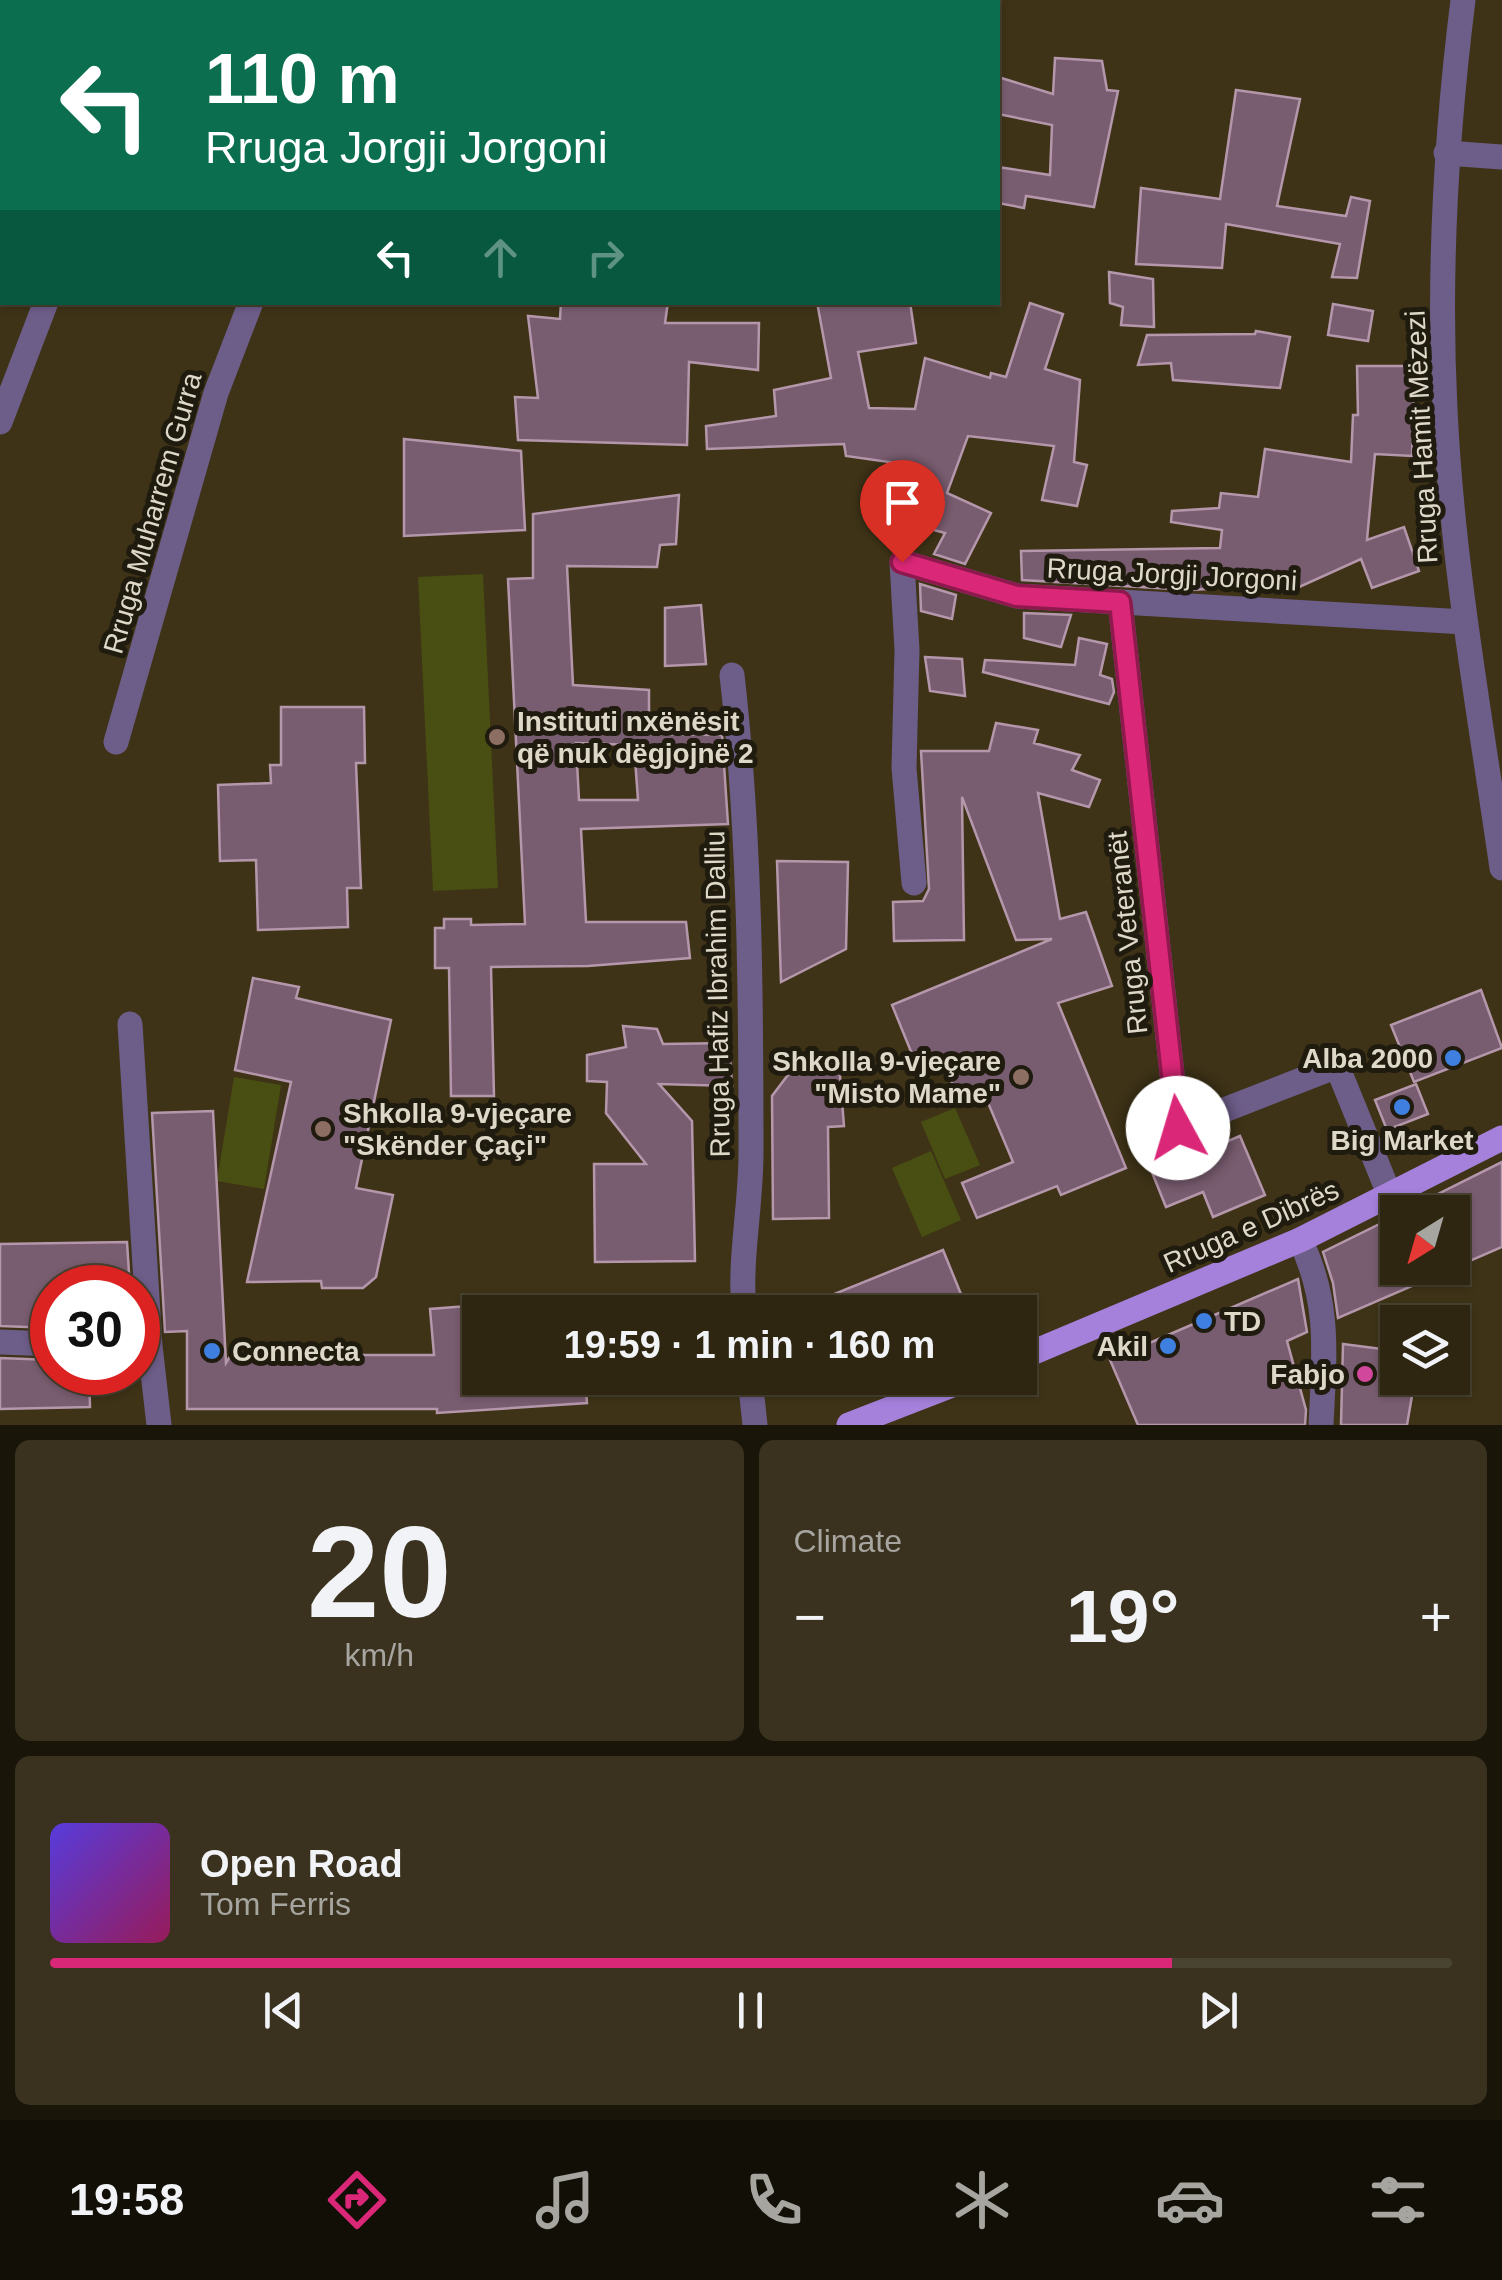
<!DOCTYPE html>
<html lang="en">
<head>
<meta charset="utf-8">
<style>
	body { margin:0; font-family:Helvetica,sans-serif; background:#3a321f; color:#f1f3f6; height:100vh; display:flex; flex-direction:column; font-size:38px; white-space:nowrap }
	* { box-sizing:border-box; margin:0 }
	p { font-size:32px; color:#a7a59f }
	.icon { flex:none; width:55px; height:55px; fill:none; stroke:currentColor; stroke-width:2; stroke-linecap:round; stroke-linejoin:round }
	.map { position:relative; height:1425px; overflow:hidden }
	.drawer { display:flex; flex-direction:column; gap:15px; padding:15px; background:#191509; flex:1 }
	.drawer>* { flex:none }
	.top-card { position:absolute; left:0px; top:0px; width:1000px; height:305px; box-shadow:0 2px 8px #0004,0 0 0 2px #494331; background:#0b6e4f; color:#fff; overflow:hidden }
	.needle { width:65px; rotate:217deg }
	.tools { position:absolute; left:1380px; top:1195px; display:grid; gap:20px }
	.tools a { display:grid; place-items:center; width:90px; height:90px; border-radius:0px; background:#2e2611; box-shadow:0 2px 8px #0004,0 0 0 2px #494331; font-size:50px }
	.speed { position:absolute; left:30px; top:1265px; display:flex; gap:20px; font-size:50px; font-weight:700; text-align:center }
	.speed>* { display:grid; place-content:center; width:130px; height:130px; border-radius:50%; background:#2e2611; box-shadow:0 2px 8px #0004,0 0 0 2px #494331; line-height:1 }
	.speed .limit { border:15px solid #d22; background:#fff; color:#111 }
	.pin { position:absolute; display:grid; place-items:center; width:85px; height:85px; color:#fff; margin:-102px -42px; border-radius:50% 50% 50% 0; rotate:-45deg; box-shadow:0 0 10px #0007 }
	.pin .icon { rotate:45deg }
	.me { position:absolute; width:110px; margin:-55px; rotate:354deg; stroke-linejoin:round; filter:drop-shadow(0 0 8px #0008) }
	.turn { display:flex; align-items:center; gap:35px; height:210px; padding:0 40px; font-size:45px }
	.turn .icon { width:130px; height:130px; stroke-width:2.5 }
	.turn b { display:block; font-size:70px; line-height:85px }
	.lanes { display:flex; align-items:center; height:95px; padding:0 40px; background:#0003; justify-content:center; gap:50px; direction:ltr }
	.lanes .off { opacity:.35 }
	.big { font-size:75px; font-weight:700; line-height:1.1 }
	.drawer .card { flex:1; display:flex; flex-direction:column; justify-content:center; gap:15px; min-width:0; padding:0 35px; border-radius:15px; background:#3a321f }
	.drawer .dial { align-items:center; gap:0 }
	.dial b { font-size:130px; line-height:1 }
	.song { display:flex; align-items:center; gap:30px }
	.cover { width:120px; height:120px; border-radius:15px; background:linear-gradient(135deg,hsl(250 70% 55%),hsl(330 70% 35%)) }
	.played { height:10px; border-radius:5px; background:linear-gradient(90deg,#db2777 80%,#494331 80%) }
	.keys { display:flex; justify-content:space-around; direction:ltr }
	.heat { display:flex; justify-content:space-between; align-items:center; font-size:55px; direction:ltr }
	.drawer .tiles { flex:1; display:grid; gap:15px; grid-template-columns:1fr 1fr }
	.card:last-child { grid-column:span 2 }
	.trip { position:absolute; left:462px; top:1295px; width:575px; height:100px; border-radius:0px; background:#2e2611; box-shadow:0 2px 8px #0004,0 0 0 2px #494331; font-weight:700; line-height:100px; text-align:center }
	.tabs { display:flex; height:160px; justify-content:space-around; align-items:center; background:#120f07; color:#a7a59f }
	.tabs .icon { width:70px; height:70px }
	.tabs .current { color:#db2777 }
	.tabs b { font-size:45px; color:#f1f3f6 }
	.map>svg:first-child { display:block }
	.green { fill:#494f12 }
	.building { fill:#785c6f; stroke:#b597ac; stroke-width:2.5; fill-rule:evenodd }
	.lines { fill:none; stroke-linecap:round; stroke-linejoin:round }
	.minor { stroke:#6d5d89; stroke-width:25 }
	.major { stroke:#a581dc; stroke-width:25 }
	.route-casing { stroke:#8e194d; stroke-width:25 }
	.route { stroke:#db2777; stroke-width:18 }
	.education-dot { fill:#8d6e63; stroke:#201b0f; stroke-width:4 }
	.shop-dot { fill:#3f7fe0; stroke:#201b0f; stroke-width:4 }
	.hotel-dot { fill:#d1479c; stroke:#201b0f; stroke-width:4 }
	.labels { text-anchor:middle; stroke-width:10; stroke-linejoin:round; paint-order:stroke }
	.street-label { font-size:28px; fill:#ded8c8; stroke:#201b0f }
	.poi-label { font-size:28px; font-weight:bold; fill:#ded8c8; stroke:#201b0f; text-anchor:start }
</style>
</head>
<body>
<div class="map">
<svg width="1502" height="1425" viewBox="0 0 1502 1425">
	<rect width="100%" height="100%" fill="#3e3317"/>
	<g class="green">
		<path d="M 483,574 L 498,888 L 433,891 L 418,577 Z"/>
		<path d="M 234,1077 L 281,1085 L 264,1189 L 217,1181 Z"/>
		<path d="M 955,1108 L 980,1165 L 945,1179 L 921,1122 Z"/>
		<path d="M 931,1151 L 961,1220 L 922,1237 L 892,1168 Z"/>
	</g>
	<g class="building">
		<path d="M 1055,58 L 1102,61 L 1107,90 L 1118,91 L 1094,207 L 1026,196 L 1024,208 L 998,203 L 998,167 L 1050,175 L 1052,125 L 998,114 L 998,77 L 1053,94 Z"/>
		<path d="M 1236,90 L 1300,99 L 1277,206 L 1346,216 L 1351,197 L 1370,201 L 1357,278 L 1332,277 L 1340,244 L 1226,224 L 1222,268 L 1136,264 L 1141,188 L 1220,199 Z"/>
		<path d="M 1109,272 L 1153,279 L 1154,327 L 1121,325 L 1123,307 L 1110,303 Z"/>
		<path d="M 561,302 L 668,302 L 665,323 L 759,323 L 758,370 L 689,362 L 687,445 L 518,440 L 515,397 L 538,398 L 528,316 L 560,319 Z"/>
		<path d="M 817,302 L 910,302 L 916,343 L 858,352 L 869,408 L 915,409 L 925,358 L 990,378 L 991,373 L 1006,377 L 1030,303 L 1063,314 L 1045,369 L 1080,380 L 1074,462 L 1087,465 L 1077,506 L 1042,500 L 1054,446 L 968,436 L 947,493 L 991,513 L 965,564 L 934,554 L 945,533 L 919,526 L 937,495 L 899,479 L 903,464 L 846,456 L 844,444 L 707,449 L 706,426 L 776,416 L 774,390 L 831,378 Z"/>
		<path d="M 1333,304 L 1373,311 L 1368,341 L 1328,335 Z"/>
		<path d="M 1256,331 L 1290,337 L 1280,388 L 1173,380 L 1171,363 L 1138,365 L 1147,335 L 1255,334 Z"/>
		<path d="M 1357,366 L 1424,366 L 1424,395 L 1414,395 L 1412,456 L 1375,454 L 1367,540 L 1404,527 L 1419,571 L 1372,588 L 1361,559 L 1286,593 L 1206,585 L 1206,589 L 1191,590 L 1022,580 L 1021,551 L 1220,548 L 1222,530 L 1171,522 L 1172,511 L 1219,508 L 1221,493 L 1258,497 L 1265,449 L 1351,462 L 1353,415 L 1358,415 Z"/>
		<path d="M 404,439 L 521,451 L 525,530 L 404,536 Z"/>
		<path d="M 679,495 L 676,544 L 660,545 L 657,567 L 567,566 L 573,685 L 649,690 L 649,734 L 722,735 L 728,824 L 581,829 L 586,922 L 686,922 L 690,958 L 588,966 L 491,967 L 494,1096 L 451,1096 L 449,968 L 435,968 L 435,928 L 444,928 L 444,919 L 471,919 L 471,925 L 525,924 L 508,579 L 533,578 L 533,514 ZM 576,743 L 634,745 L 638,800 L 579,800 Z"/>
		<path d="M 920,584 L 956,595 L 952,619 L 921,611 Z"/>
		<path d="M 701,605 L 706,664 L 665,666 L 665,608 Z"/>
		<path d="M 1024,613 L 1071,615 L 1061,647 L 1024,638 Z"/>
		<path d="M 1079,638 L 1107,644 L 1100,675 L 1112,679 L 1114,692 L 1109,704 L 983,672 L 985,660 L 1075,665 Z"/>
		<path d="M 925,657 L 962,659 L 965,696 L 930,691 Z"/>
		<path d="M 281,707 L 364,707 L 365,763 L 356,763 L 361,888 L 347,888 L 348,927 L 258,930 L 256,860 L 220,861 L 218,785 L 271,783 L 270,765 L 281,765 Z"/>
		<path d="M 996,723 L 1038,730 L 1034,743 L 1080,755 L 1072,770 L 1100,780 L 1089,807 L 1038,793 L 1060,919 L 1086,912 L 1112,986 L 1058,1003 L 1126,1168 L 1061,1195 L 1057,1186 L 977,1218 L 962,1183 L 1013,1162 L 981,1086 L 957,1095 L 945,1066 L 921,1076 L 892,1005 L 1052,939 L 1016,940 L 962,797 L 964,940 L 894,941 L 893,902 L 923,901 L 929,889 L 921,751 L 989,751 Z"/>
		<path d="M 777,861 L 848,862 L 846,949 L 781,982 Z"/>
		<path d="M 253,978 L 299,987 L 296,998 L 391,1020 L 356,1188 L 393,1195 L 376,1277 L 363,1288 L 322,1288 L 321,1281 L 247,1282 L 291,1082 L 235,1070 Z"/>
		<path d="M 1481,990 L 1502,1048 L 1414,1082 L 1391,1025 Z"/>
		<path d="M 623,1026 L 657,1029 L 663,1044 L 729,1043 L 732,1086 L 659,1084 L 692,1121 L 695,1261 L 595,1262 L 594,1164 L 646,1164 L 606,1113 L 607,1082 L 587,1081 L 587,1055 L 626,1047 Z"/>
		<path d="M 839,1063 L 844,1126 L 828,1127 L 829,1218 L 773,1219 L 772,1096 L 791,1071 Z"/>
		<path d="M 1416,1084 L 1428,1114 L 1387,1130 L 1375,1100 Z"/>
		<path d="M 213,1111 L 226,1363 L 231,1355 L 434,1355 L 430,1309 L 480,1305 L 480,1378 L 585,1378 L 587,1403 L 437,1413 L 437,1409 L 187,1409 L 187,1331 L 165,1332 L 152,1113 Z"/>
		<path d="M 1240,1136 L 1265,1195 L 1213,1217 L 1203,1192 L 1166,1207 L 1149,1165 L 1180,1153 L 1183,1160 Z"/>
		<path d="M 1502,1162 L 1502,1247 L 1338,1318 L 1333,1283 L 1323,1252 L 1398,1215 L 1398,1268 L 1452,1268 L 1452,1212 L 1402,1212 Z"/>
		<path d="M 127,1242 L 130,1288 L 52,1288 L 52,1328 L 0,1326 L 0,1244 Z"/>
		<path d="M 943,1250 L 965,1304 L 942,1312 L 790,1312 Z"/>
		<path d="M 1298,1279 L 1307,1332 L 1287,1341 L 1306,1410 L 1305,1425 L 1138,1425 L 1110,1360 Z"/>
		<path d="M 1343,1344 L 1398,1351 L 1398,1378 L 1415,1378 L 1407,1425 L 1341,1425 Z"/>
		<path d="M 0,1358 L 52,1360 L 52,1372 L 89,1372 L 90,1407 L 0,1409 Z"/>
	</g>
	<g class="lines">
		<g class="minor">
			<path d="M 1463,0 C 1446,136 1438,272 1445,409 C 1452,563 1480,715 1502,868"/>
			<path d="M 410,2 L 410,0"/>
			<path d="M 1446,153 L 1502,157"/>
			<path d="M 0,422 L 46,302"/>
			<path d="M 1120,602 L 1178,1128 L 1337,1066 L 1390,1196"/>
			<path d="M 732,675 C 750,833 751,994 751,1153 C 751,1206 739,1260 744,1312"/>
			<path d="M 116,742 L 216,393 L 251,302"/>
			<path d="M 914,883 L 904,768 L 907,650 L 902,562 L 1017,596 L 1465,622"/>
			<path d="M 130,1024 L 150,1346 L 159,1425"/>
			<path d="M 1300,1240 C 1331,1303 1324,1358 1321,1425"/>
			<path d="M 0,1342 L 52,1344"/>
			<path d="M 750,1378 L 755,1425"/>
		</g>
		<g class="major">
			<path d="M 1020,1358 L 1300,1240 L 1502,1138"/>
			<path d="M 849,1425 L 970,1378"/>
		</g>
	</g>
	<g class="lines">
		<defs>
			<path id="route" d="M 902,562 L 1017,596 L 1120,602 L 1178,1128"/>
		</defs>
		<use href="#route" class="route-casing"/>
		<use href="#route" class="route"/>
	</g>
	<g class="education-dot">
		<circle cx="497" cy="737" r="10"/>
		<circle cx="1021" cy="1077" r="10"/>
		<circle cx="323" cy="1129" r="10"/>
	</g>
	<g class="shop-dot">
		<circle cx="1453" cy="1058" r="10"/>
		<circle cx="1402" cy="1107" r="10"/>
		<circle cx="1204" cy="1321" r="10"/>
		<circle cx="1168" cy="1346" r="10"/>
		<circle cx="212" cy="1351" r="10"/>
	</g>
	<circle class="hotel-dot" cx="1365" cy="1374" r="10"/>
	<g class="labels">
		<g class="street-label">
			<text transform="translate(1421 437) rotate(-93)" y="10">Rruga Hamit Mëzezi</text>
			<text transform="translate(152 513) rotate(-74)" y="10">Rruga Muharrem Gurra</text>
			<text transform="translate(1172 574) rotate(3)" y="10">Rruga Jorgji Jorgoni</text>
			<text transform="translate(1127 933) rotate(-96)" y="10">Rruga Veteranët</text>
			<text transform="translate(717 994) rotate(-91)" y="10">Rruga Hafiz Ibrahim Dalliu</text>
			<text transform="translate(1251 1226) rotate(-24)" y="10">Rruga e Dibrës</text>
		</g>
		<g class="poi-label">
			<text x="517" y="731">Instituti nxënësit<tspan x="517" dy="32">që nuk dëgjojnë 2</tspan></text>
			<text x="1433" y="1068" text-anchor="end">Alba 2000</text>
			<text x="1001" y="1071" text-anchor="end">Shkolla 9-vjeçare<tspan x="1001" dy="32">"Misto Mame"</tspan></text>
			<text x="343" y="1123">Shkolla 9-vjeçare<tspan x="343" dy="32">"Skënder Çaçi"</tspan></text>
			<text x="1402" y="1150" text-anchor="middle">Big Market</text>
			<text x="1224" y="1331">TD</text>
			<text x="1148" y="1356" text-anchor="end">Akil</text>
			<text x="232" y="1361">Connecta</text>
			<text x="1345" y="1384" text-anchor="end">Fabjo</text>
		</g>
	</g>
</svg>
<div class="tools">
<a><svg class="needle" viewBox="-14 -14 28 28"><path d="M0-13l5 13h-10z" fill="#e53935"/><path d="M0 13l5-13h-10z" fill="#a7a59f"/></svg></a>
<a><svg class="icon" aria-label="layers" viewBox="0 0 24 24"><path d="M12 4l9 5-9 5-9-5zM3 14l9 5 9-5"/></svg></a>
</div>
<div class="speed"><div class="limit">30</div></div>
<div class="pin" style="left:902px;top:562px;background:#d93025"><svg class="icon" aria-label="arrive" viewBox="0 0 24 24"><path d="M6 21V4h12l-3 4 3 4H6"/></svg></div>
<svg class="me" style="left:1178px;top:1128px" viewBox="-20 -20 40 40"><circle r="19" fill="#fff"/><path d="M0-13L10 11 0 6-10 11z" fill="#db2777"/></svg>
<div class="trip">19:59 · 1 min · 160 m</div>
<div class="top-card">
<div class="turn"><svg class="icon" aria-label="left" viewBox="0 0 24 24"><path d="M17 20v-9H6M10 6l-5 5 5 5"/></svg><div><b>110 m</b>Rruga Jorgji Jorgoni</div></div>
<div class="lanes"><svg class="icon" aria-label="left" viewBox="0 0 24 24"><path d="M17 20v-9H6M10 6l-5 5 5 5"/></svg><svg class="icon off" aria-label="ahead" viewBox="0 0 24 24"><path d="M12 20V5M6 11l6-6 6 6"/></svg><svg class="icon off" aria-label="right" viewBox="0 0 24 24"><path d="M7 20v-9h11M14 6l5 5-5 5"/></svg></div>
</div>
</div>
<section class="drawer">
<div class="tiles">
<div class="card dial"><b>20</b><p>km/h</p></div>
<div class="card"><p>Climate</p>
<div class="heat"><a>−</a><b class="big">19°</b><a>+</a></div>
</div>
<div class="card">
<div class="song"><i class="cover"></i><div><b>Open Road</b><p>Tom Ferris</p></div></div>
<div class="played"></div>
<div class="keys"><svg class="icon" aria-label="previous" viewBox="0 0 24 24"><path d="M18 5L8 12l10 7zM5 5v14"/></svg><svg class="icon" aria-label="pause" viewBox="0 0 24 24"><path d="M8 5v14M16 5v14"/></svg><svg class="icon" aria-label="next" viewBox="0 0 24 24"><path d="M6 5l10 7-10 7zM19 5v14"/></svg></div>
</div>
</div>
</section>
<nav class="tabs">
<b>19:58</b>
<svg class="icon current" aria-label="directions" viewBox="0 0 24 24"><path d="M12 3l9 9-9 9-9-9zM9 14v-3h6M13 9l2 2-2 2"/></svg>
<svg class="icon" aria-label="music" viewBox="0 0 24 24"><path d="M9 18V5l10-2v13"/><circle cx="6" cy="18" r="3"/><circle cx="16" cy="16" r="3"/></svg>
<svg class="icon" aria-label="phone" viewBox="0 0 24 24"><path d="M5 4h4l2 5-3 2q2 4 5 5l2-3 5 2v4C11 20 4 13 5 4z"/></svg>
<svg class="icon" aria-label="climate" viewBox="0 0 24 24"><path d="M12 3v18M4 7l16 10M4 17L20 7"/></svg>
<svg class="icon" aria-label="car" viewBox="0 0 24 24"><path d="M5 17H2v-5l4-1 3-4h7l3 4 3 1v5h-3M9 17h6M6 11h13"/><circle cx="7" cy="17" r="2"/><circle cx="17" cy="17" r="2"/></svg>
<svg class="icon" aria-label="filters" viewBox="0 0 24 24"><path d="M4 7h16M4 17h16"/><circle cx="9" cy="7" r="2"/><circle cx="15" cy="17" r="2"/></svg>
</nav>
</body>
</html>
